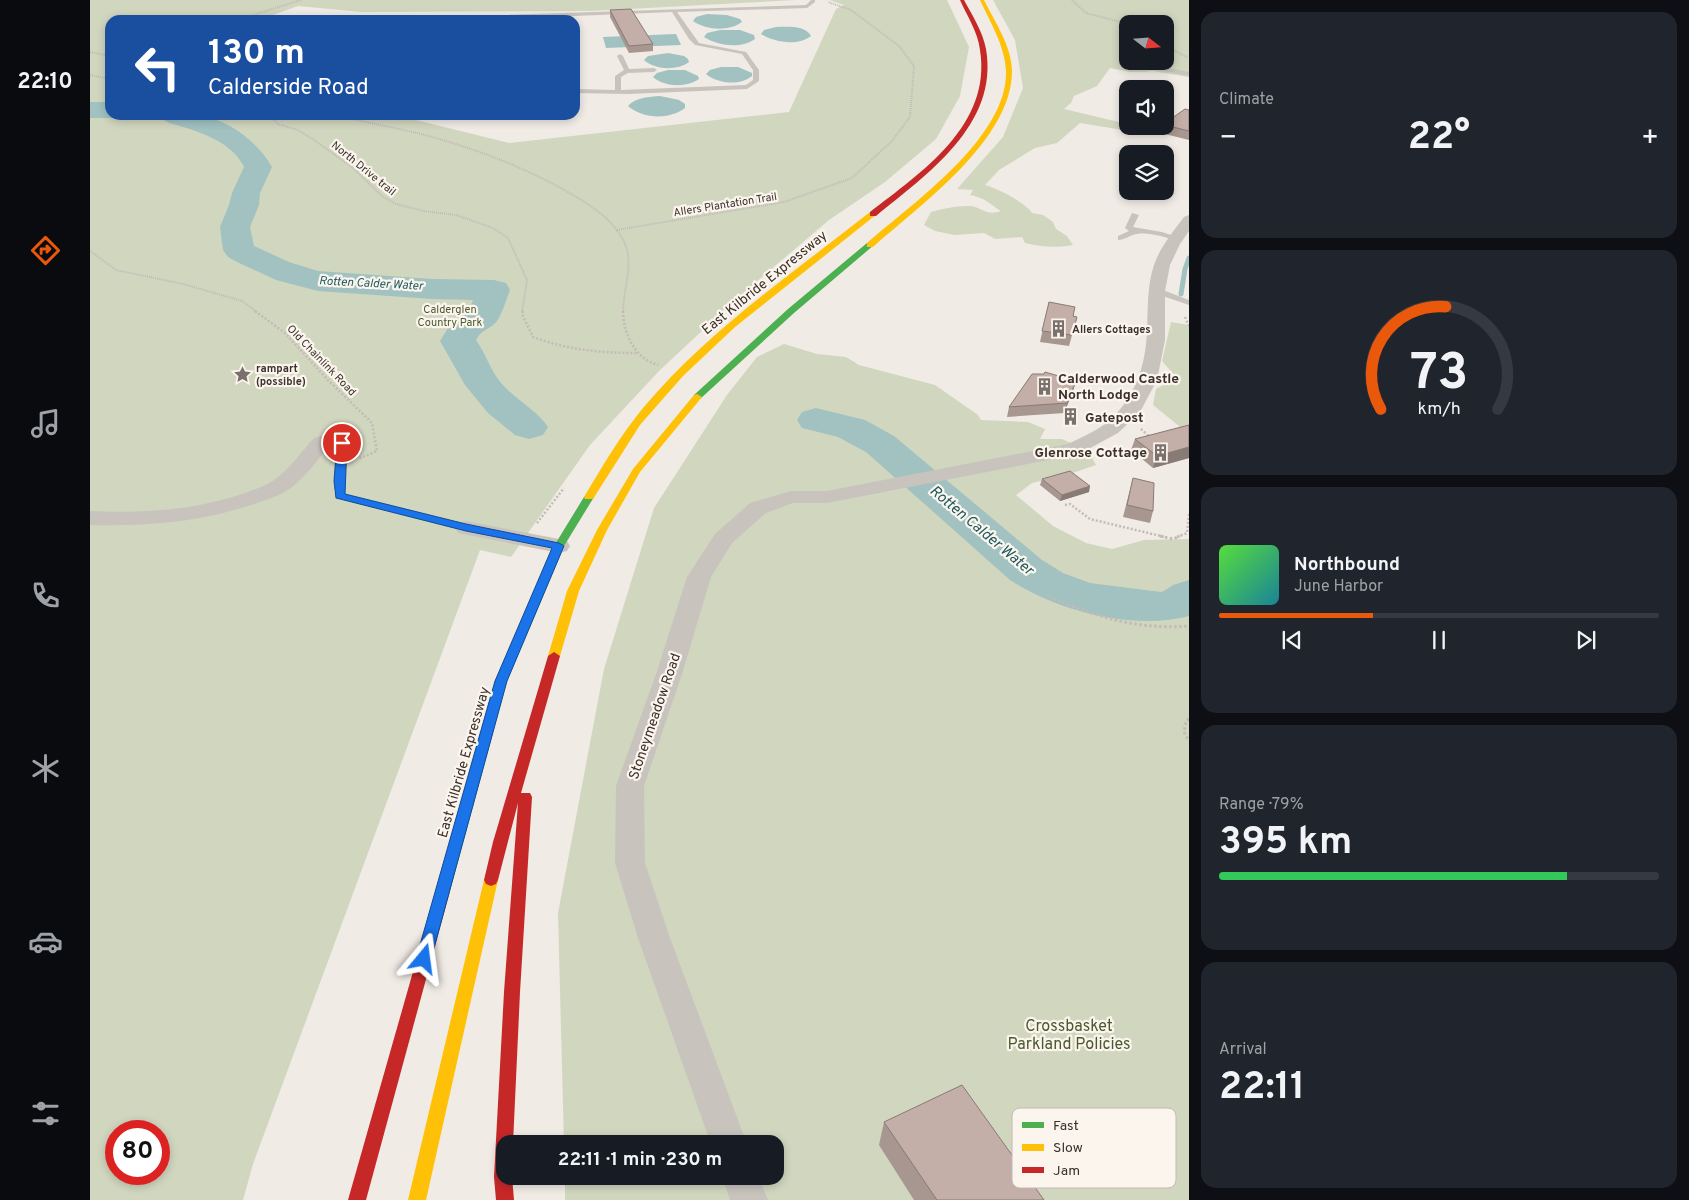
<!DOCTYPE html>
<html lang="en">
<head>
<meta charset="utf-8">
<style>
	body { margin:0; font-family:Overpass,sans-serif; background:#20242c; color:#f1f3f6; height:100vh; display:flex; flex-direction:column; font-size:19px; white-space:nowrap }
	* { box-sizing:border-box; margin:0 }
	p { font-size:16px; color:#9ea1a6 }
	.icon { flex:none; width:28px; height:28px; fill:none; stroke:currentColor; stroke-width:2; stroke-linecap:round; stroke-linejoin:round }
	.map { position:relative; flex:1; overflow:hidden }
	.side { display:flex; flex-direction:column; gap:12px; padding:12px; background:#0d0f14; width:500px }
	.side>* { flex:none }
	.hud { position:absolute; left:15px; top:15px; width:475px; height:105px; border-radius:15px; box-shadow:0 2px 8px #0003; background:#1a4fa0; color:#fff; overflow:hidden }
	.needle { width:32px; rotate:107deg }
	.buttons { position:absolute; left:1029px; top:15px; display:grid; gap:10px }
	.buttons a { display:grid; place-items:center; width:55px; height:55px; border-radius:10px; background:#171b24; box-shadow:0 2px 8px #0003; font-size:25px }
	.speed { position:absolute; left:15px; top:1120px; display:flex; gap:10px; font-size:25px; font-weight:700; text-align:center }
	.speed>* { display:grid; place-content:center; width:65px; height:65px; border-radius:50%; background:#171b24; box-shadow:0 2px 8px #0003; line-height:1 }
	.speed .limit { border:8px solid #d22; background:#fff; color:#111 }
	.pin { position:absolute; display:grid; place-items:center; width:42px; height:42px; color:#fff; margin:-21px; border:2px solid #fff; border-radius:50%; box-shadow:0 1px 5px #0007 }
	.me { position:absolute; width:55px; margin:-28px; rotate:16deg; stroke-linejoin:round; filter:drop-shadow(0 0 4px #0008) }
	.turn { display:flex; align-items:center; gap:18px; height:105px; padding:0 20px; font-size:22px }
	.turn .icon { width:65px; height:65px; stroke-width:2.5 }
	.turn b { display:block; font-size:35px; line-height:42px }
	.big { font-size:38px; font-weight:700; line-height:1.1 }
	.side .card { flex:1; display:flex; flex-direction:column; justify-content:center; gap:8px; min-width:0; padding:0 18px; border-radius:15px; background:#20242c }
	.side .dial { align-items:center; gap:0 }
	.dial svg { height:130px; overflow:visible; fill:none; stroke:#363941; stroke-width:7; stroke-linecap:round; text-anchor:middle }
	.dial text { fill:#f1f3f6; stroke:none }
	.song { display:flex; align-items:center; gap:15px }
	.cover { width:60px; height:60px; border-radius:8px; background:linear-gradient(135deg,hsl(110 70% 55%),hsl(190 70% 35%)) }
	.played { height:5px; border-radius:2px; background:linear-gradient(90deg,#ea580c 35%,#363941 35%) }
	.keys { display:flex; justify-content:space-around; direction:ltr }
	.heat { display:flex; justify-content:space-between; align-items:center; font-size:28px; direction:ltr }
	.charge { height:8px; border-radius:4px; background:linear-gradient(90deg,#34c759 79%,#363941 0) }
	.trip { position:absolute; left:406px; top:1135px; width:288px; height:50px; border-radius:15px; background:#171b24; box-shadow:0 2px 8px #0003; font-weight:700; line-height:50px; text-align:center }
	main { display:flex; flex:1; min-height:0 }
	.tabs { display:flex; flex-direction:column; width:90px; justify-content:space-around; align-items:center; background:#090b0e; color:#9ea1a6 }
	.tabs .icon { width:35px; height:35px }
	.tabs .selected { color:#ea580c }
	.tabs b { font-size:22px; color:#f1f3f6 }
	.map>svg:first-child { display:block }
	.green { fill:#d1d6bf; fill-rule:evenodd }
	.water { fill:#a1c2c1 }
	.lines { fill:none; stroke-linecap:round; stroke-linejoin:round }
	.stream { stroke:#a1c2c1; stroke-width:5 }
	.river { fill:#a1c2c1; fill-rule:evenodd }
	.path-far2 { stroke:#c2bbb6; stroke-width:2; stroke-dasharray:1 1; stroke-linecap:butt }
	.path-far1 { stroke:#c2bbb6; stroke-width:2.5; stroke-dasharray:2 2; stroke-linecap:butt }
	.path { stroke:#c2bbb6; stroke-width:3; stroke-dasharray:2.5 2.5; stroke-linecap:butt }
	.lane { fill:#c9c3be; fill-rule:evenodd }
	.street { fill:#c9c3be; fill-rule:evenodd }
	.fast { fill:#4caf50; fill-rule:evenodd }
	.slow { fill:#ffc107; fill-rule:evenodd }
	.jam { fill:#c62828; fill-rule:evenodd }
	.wall { fill:#a89690 }
	.shaded-wall { fill:#887a75 }
	.building { fill:#c3afa7; stroke:#887a75 }
	.route { fill:#1a73e8; stroke:#114b97 }
	.labels { text-anchor:middle; stroke-width:4.5; stroke-linejoin:round; paint-order:stroke }
	.far-street-label { font-size:11px; fill:#3b302b; stroke:#fbf5ee }
	.far-park-label { font-size:11px; fill:#4a5a2e; stroke:#fbf5ee }
	.far-poi-label { font-size:11px; font-weight:bold; fill:#3b302b; stroke:#fbf5ee; text-anchor:start }
	.far-water-label { font-size:12px; font-style:italic; fill:#1f5a5e; stroke:#fbf5ee }
	.street-label { font-size:14px; fill:#3b302b; stroke:#fbf5ee }
	.poi-label { font-size:14px; font-weight:bold; fill:#3b302b; stroke:#fbf5ee; text-anchor:start }
	.water-label { font-size:15px; font-style:italic; fill:#1f5a5e; stroke:#fbf5ee }
	.near-park-label { font-size:16px; fill:#4a5a2e; stroke:#fbf5ee }
	.key { fill:#fbf5ee; stroke:#c1bab4; stroke-width:1 }
	.key-label { font-size:14px; fill:#3b302b }
</style>
</head>
<body>
<main>
<nav class="tabs">
<b>22:10</b>
<svg class="icon selected" aria-label="directions" viewBox="0 0 24 24"><path d="M12 3l9 9-9 9-9-9zM9 14v-3h6M13 9l2 2-2 2"/></svg>
<svg class="icon" aria-label="music" viewBox="0 0 24 24"><path d="M9 18V5l10-2v13"/><circle cx="6" cy="18" r="3"/><circle cx="16" cy="16" r="3"/></svg>
<svg class="icon" aria-label="phone" viewBox="0 0 24 24"><path d="M5 4h4l2 5-3 2q2 4 5 5l2-3 5 2v4C11 20 4 13 5 4z"/></svg>
<svg class="icon" aria-label="climate" viewBox="0 0 24 24"><path d="M12 3v18M4 7l16 10M4 17L20 7"/></svg>
<svg class="icon" aria-label="car" viewBox="0 0 24 24"><path d="M5 17H2v-5l4-1 3-4h7l3 4 3 1v5h-3M9 17h6M6 11h13"/><circle cx="7" cy="17" r="2"/><circle cx="17" cy="17" r="2"/></svg>
<svg class="icon" aria-label="filters" viewBox="0 0 24 24"><path d="M4 7h16M4 17h16"/><circle cx="9" cy="7" r="2"/><circle cx="15" cy="17" r="2"/></svg>
</nav>
<div class="map">
<svg width="1099" height="1200" viewBox="0 0 1099 1200">
	<rect width="100%" height="100%" fill="#f0ebe5"/>
	<g class="green">
		<path d="M 0,0 L 705,0 L 501,11 L 272,12 L 208,6 L 169,20 L 20,20 L 20,115 L 306,115 L 419,143 L 699,112 L 746,9 L 754,5 L 740,0 L 857,0 L 879,47 L 870,96 L 846,139 L 795,182 L 739,220 L 645,300 L 569,371 L 500,445 L 421,557 L 390,550 L 163,1164 L 153,1200 L 0,1200 ZM 26,1131 L 69,1131 L 69,1174 L 26,1174 Z"/>
		<path d="M 903,0 L 1099,0 L 1099,77 L 1062,71 L 1055,72 L 1040,72 L 1020,68 L 1007,86 L 984,96 L 981,103 L 974,109 L 1037,124 L 1038,126 L 1053,127 L 1062,133 L 1051,133 L 990,123 L 967,143 L 945,148 L 909,170 L 895,185 C 907,188 936,203 942,213 L 953,215 L 963,222 L 966,229 L 977,236 L 983,245 C 966,248 951,247 935,243 L 932,237 L 905,239 L 894,233 L 865,235 L 845,231 L 834,225 L 841,212 C 852,209 865,206 877,206 C 891,205 895,217 911,211 C 898,203 896,198 880,195 L 883,190 L 867,189 L 913,137 L 933,88 L 925,40 ZM 1038,24 L 1075,24 L 1075,61 L 1038,61 Z"/>
		<path d="M 1081,322 L 1099,325 L 1099,434 L 1063,405 L 1066,389 L 1087,378 L 1072,361 Z"/>
		<path d="M 694,344 L 727,354 L 756,357 L 769,365 L 845,385 L 888,415 L 891,420 L 938,422 L 955,429 L 950,439 L 972,439 L 981,443 L 998,451 L 1006,465 L 977,475 L 942,483 L 926,495 L 963,526 L 996,543 L 1022,549 L 1054,540 L 1099,539 L 1099,1200 L 475,1200 L 475,1176 L 685,1176 L 685,1144 L 474,1144 L 468,913 L 514,669 L 564,508 L 637,395 L 667,357 Z"/>
	</g>
	<g class="water">
		<path d="M 617,14 L 637,15 L 650,19 L 652,22 C 638,32 616,30 603,21 L 606,17 Z"/>
		<path d="M 686,27 C 697,27 715,25 721,36 C 708,46 685,43 671,34 L 674,30 Z"/>
		<path d="M 630,30 L 650,30 L 664,35 L 665,39 C 651,49 628,46 614,37 L 617,33 Z"/>
		<path d="M 586,34 L 591,45 L 516,48 L 513,37 Z"/>
		<path d="M 578,53 L 594,56 L 598,59 L 599,62 C 587,71 565,70 554,60 L 558,56 Z"/>
		<path d="M 631,67 L 648,67 L 662,73 L 662,76 C 650,86 628,84 616,74 L 620,70 Z"/>
		<path d="M 578,70 L 595,70 L 608,76 L 609,79 C 596,88 574,87 563,77 L 567,73 Z"/>
		<path d="M 570,96 L 589,100 L 595,104 L 595,108 C 579,120 553,119 538,106 C 546,97 559,97 570,96 Z"/>
	</g>
	<g class="lines">
		<path class="stream" d="M 1091,294 L 1095,269 L 1099,258"/>
		<g class="river">
			<path d="M 0,102 L 20,102 L 20,115 L 29,115 L 20,118 L 0,118 Z"/>
			<path d="M 68,115 C 81,115 95,114 107,115 C 138,119 167,141 182,167 L 170,193 L 169,205 L 160,227 L 164,246 L 199,262 L 228,271 L 342,279 L 404,280 L 416,283 L 420,290 C 416,300 413,312 407,321 C 400,330 391,329 386,340 C 396,354 401,372 412,384 C 426,400 447,410 458,427 L 453,435 L 439,439 L 425,435 L 398,413 L 375,385 L 350,341 L 363,320 L 379,310 L 383,300 L 342,299 L 228,291 L 186,280 L 147,262 L 138,257 L 133,250 L 130,227 L 139,205 L 142,193 L 154,167 C 143,144 116,134 93,127 C 84,124 74,123 68,115 Z"/>
			<path d="M 726,408 L 775,420 L 804,436 L 952,560 L 973,573 L 1000,583 L 1071,592 L 1074,591 L 1083,585 L 1099,580 L 1099,616 C 1044,631 967,611 920,580 L 776,452 L 748,437 L 712,428 L 707,420 L 712,412 Z"/>
		</g>
		<g class="path-far2">
			<path d="M 982,0 L 996,13 L 1039,24"/>
			<path d="M 147,20 L 211,0"/>
			<path d="M 1075,42 L 1081,49 L 1097,57"/>
			<path d="M 0,52 L 20,56"/>
			<path d="M 0,75 L 20,79"/>
			<path d="M 179,115 L 188,124 L 208,130 L 224,140 L 262,167 L 292,196 L 306,204 L 333,211 L 366,215 L 403,228 L 418,238 L 437,280 L 432,312"/>
			<path d="M 245,115 C 273,122 302,127 331,134 C 384,148 435,167 483,195 C 503,207 525,221 535,244 C 544,265 533,290 533,312"/>
			<path d="M 527,230 L 694,202 L 762,178 L 802,141 L 820,117 L 824,66 L 809,46 L 761,10 L 738,2"/>
			<path d="M 0,251 L 26,270 L 93,284 L 152,301 L 167,312"/>
		</g>
		<g class="path-far1">
			<path d="M 165,311 L 195,333 L 238,380 L 282,423 L 287,451 L 268,459"/>
			<path d="M 433,311 L 432,314 L 443,337 C 478,350 511,353 548,353"/>
			<path d="M 533,311 C 533,333 545,359 568,365"/>
			<path d="M 1095,317 L 1099,326"/>
			<path d="M 1051,429 L 1061,438"/>
			<path d="M 975,505 L 980,504 L 1000,519 L 1075,537"/>
			<path d="M 447,523 L 474,488"/>
			<path d="M 1087,537 L 1097,533 L 1099,514"/>
		</g>
		<g class="path">
			<path d="M 1070,536 L 1083,539 L 1090,536"/>
			<path d="M 959,596 C 1004,617 1049,630 1099,626"/>
			<path d="M 1099,719 L 1096,721 L 1094,732 L 1099,741"/>
		</g>
		<g class="lane">
			<path d="M 721,0 L 725,0 L 725,2 L 717,8 L 587,12 L 609,43 L 656,52 L 669,70 L 669,81 L 657,89 L 538,94 L 485,93 L 485,89 L 525,90 L 525,76 L 534,70 L 527,56 L 530,54 L 533,56 L 539,69 L 564,68 L 567,70 L 564,72 L 538,73 L 531,77 L 531,90 L 656,85 L 663,80 L 663,70 L 652,54 L 605,45 L 599,39 L 582,12 L 389,20 L 412,15 L 716,5 Z"/>
			<path d="M 215,17 L 219,17 L 219,20 L 213,20 Z"/>
			<path d="M 1031,59 L 1099,72 L 1099,76 L 1029,62 Z"/>
			<path d="M 1042,213 L 1049,215 L 1043,227 L 1072,232 L 1090,238 L 1086,240 C 1073,237 1060,232 1047,234 C 1040,235 1035,240 1028,240 L 1028,236 L 1039,231 L 1035,228 Z"/>
			<path d="M 1064,289 L 1070,289 L 1099,300 L 1099,305 L 1064,293 Z"/>
			<path d="M 245,436 L 257,443 L 254,481 L 255,494 L 380,526 L 381,528 L 376,531 L 246,498 L 244,481 L 247,444 L 244,442 L 231,445 L 226,442 L 228,440 Z"/>
		</g>
		<g class="street">
			<path d="M 1099,215 L 1099,231 L 1090,244 L 1080,265 L 1075,291 L 1075,340 L 1067,380 L 1050,412 L 1028,433 L 991,453 L 984,455 L 737,503 L 703,503 L 676,513 L 642,543 L 621,577 L 592,674 L 554,786 L 555,863 L 580,938 L 657,1144 L 621,1144 L 548,938 L 525,863 L 526,786 L 566,674 L 597,577 L 625,534 L 660,503 L 701,491 L 737,491 L 978,444 C 990,438 1004,432 1015,424 C 1044,401 1056,367 1057,330 C 1058,309 1057,286 1064,265 C 1070,247 1083,232 1094,217 Z"/>
			<path d="M 231,436 L 238,438 L 241,442 C 230,458 216,476 201,488 C 188,497 173,501 158,506 C 106,523 55,526 0,525 L 0,511 C 51,513 99,511 149,495 C 161,491 174,487 184,480 C 200,469 211,452 224,438 Z"/>
			<path d="M 376,521 L 469,539 L 477,541 L 480,546 L 477,551 L 469,553 L 368,533 L 365,528 L 368,523 Z"/>
			<path d="M 632,1176 L 668,1176 L 678,1200 L 640,1200 Z"/>
		</g>
		<g class="fast">
			<path d="M 777,243 L 784,245 L 704,313 L 610,399 L 604,399 L 604,395 L 698,309 Z"/>
			<path d="M 499,494 L 504,497 L 474,546 L 417,681 L 360,891 L 358,895 L 353,897 L 348,895 L 346,891 L 405,681 L 464,546 L 494,497 Z"/>
		</g>
		<g class="slow">
			<path d="M 890,0 L 894,0 C 905,22 922,47 922,71 C 922,140 830,205 783,247 L 777,247 L 777,243 C 823,203 918,137 916,71 C 915,46 900,22 890,0 Z"/>
			<path d="M 780,212 L 787,214 L 645,327 L 593,376 L 550,425 L 503,499 L 495,499 L 494,497 C 512,467 530,436 553,408 C 617,331 702,274 780,212 Z"/>
			<path d="M 607,394 L 612,397 L 550,472 L 517,530 L 489,591 L 470,656 L 468,659 L 460,659 L 458,656 L 477,591 L 507,530 L 543,469 L 604,395 Z"/>
			<path d="M 401,874 L 406,876 L 408,880 L 336,1200 L 318,1200 L 394,880 L 396,876 Z"/>
		</g>
		<g class="jam">
			<path d="M 870,0 L 874,0 C 882,15 893,32 896,49 C 909,125 837,174 786,216 L 780,216 L 780,212 C 832,172 902,125 890,50 C 888,32 877,16 870,0 Z"/>
			<path d="M 464,652 L 470,656 L 431,793 L 440,793 L 442,797 L 430,992 L 423,1144 L 415,1144 L 415,1176 L 422,1176 L 424,1200 L 406,1200 L 404,1177 L 414,992 L 428,803 L 408,880 L 406,884 L 401,886 L 396,884 L 394,880 L 403,842 L 458,656 Z"/>
			<path d="M 353,885 L 358,887 L 360,891 L 276,1200 L 258,1200 L 346,891 L 348,887 Z"/>
		</g>
	</g>
	<g class="wall">
		<path d="M 520,10 L 563,44 L 563,51 L 539,53 L 520,17 Z"/>
		<path d="M 1099,110 L 1099,140 L 1071,133 L 1072,126 L 1075,126 L 1075,123 Z"/>
		<path d="M 959,302 L 983,316 L 987,317 L 979,346 L 950,342 Z"/>
		<path d="M 983,391 L 974,413 L 917,417 L 919,407 Z"/>
		<path d="M 1099,425 L 1099,458 L 1063,468 L 1041,450 L 1045,439 Z"/>
		<path d="M 1043,478 L 1063,511 L 1060,523 L 1033,517 Z"/>
		<path d="M 952,479 L 999,492 L 970,501 L 950,485 Z"/>
		<path d="M 794,1122 L 954,1200 L 824,1200 L 789,1145 Z"/>
	</g>
	<g class="shaded-wall">
		<path d="M 986,381 L 983,391 L 974,413 L 977,403 Z"/>
		<path d="M 1099,447 L 1099,458 L 1063,468 L 1067,456 Z"/>
		<path d="M 1000,486 L 999,492 L 970,501 L 972,495 Z"/>
	</g>
	<g class="building">
		<path d="M 541,9 L 563,44 L 539,46 L 520,10 Z"/>
		<path d="M 1095,109 L 1099,110 L 1099,131 L 1075,125 L 1075,123 Z"/>
		<path d="M 959,302 L 985,307 L 983,316 L 987,317 L 982,335 L 952,331 Z"/>
		<path d="M 955,372 L 986,381 L 977,403 L 919,407 L 942,374 L 954,374 Z"/>
		<path d="M 1099,425 L 1099,447 L 1067,456 L 1045,439 Z"/>
		<path d="M 980,471 L 1000,486 L 972,495 L 952,479 Z"/>
		<path d="M 1043,478 L 1064,483 L 1063,511 L 1037,505 Z"/>
		<path d="M 872,1085 L 954,1200 L 847,1200 L 794,1122 Z"/>
	</g>
	<path class="route" d="M 252,440 L 257,443 L 255,494 L 376,524 L 469,543 L 474,546 L 417,681 L 341,959 L 339,963 L 334,965 L 328,963 L 326,959 L 405,681 L 462,548 L 376,531 L 246,498 L 244,481 L 247,443 Z"/>
	<defs>
		<symbol id="building-bare" viewBox="-9 -9 18 18"><path d="M-4-6H4V6H1V3H-1V6H-4ZM-2.5-4.3h1.7v1.8h-1.7ZM.8-4.3h1.7v1.8H.8ZM-2.5-1h1.7V.8h-1.7ZM.8-1h1.7V.8H.8Z" fill="#7a716c" stroke="#fbf5ee" stroke-width="2.5" paint-order="stroke"/></symbol>
		<symbol id="sight-bare" viewBox="-9 -9 18 18"><path d="M0-6L1.8-2.2L6-1.7L2.9 1.2L3.7 5.4L0 3.3L-3.7 5.4L-2.9 1.2L-6-1.7L-1.8-2.2Z" fill="#7a716c" stroke="#fbf5ee" stroke-width="2.5" paint-order="stroke"/></symbol>
	</defs>
	<g fill-rule="evenodd">
		<use href="#building-bare" x="956" y="316" width="25" height="25"/>
		<use href="#sight-bare" x="140" y="362" width="25" height="25"/>
		<use href="#building-bare" x="942" y="374" width="25" height="25"/>
		<use href="#building-bare" x="968" y="404" width="25" height="25"/>
		<use href="#building-bare" x="1058" y="440" width="25" height="25"/>
	</g>
	<g class="labels">
		<g class="far-street-label">
			<text transform="translate(274 168) rotate(39)" y="4">North Drive trail</text>
			<text transform="translate(635 204) rotate(-9)" y="4">Allers Plantation Trail</text>
			<text transform="translate(232 360) rotate(46)" y="4">Old Chainlink Road</text>
		</g>
		<g class="far-park-label">
			<text x="360" y="313">Calderglen<tspan x="360" dy="13">Country Park</tspan></text>
		</g>
		<g class="far-poi-label">
			<text x="982" y="333">Allers Cottages</text>
			<text x="166" y="372">rampart<tspan x="166" dy="13">(possible)</tspan></text>
		</g>
		<g class="far-water-label">
			<text transform="translate(281 283) rotate(3)" y="4">Rotten Calder Water</text>
		</g>
		<g class="street-label">
			<text transform="translate(674 282) rotate(-39)" y="5">East Kilbride Expressway</text>
			<text transform="translate(564 716) rotate(-71)" y="5">Stoneymeadow Road</text>
			<text transform="translate(373 762) rotate(-74)" y="5">East Kilbride Expressway</text>
		</g>
		<g class="poi-label">
			<text x="968" y="383">Calderwood Castle<tspan x="968" dy="16">North Lodge</tspan></text>
			<text x="995" y="422">Gatepost</text>
			<text x="1057" y="457" text-anchor="end">Glenrose Cottage</text>
		</g>
		<g class="water-label">
			<text transform="translate(892 530) rotate(40)" y="5">Rotten Calder Water</text>
		</g>
		<g class="near-park-label">
			<text x="979" y="1031">Crossbasket<tspan x="979" dy="18">Parkland Policies</tspan></text>
		</g>
	</g>
	<rect x="922" y="1108" width="164" height="80" rx="8" class="key"/>
	<rect x="932" y="1122" width="22" height="6" fill="#4caf50"/>
	<rect x="932" y="1144" width="22" height="7" fill="#ffc107"/>
	<rect x="932" y="1167" width="22" height="6" fill="#c62828"/>
	<g class="key-label">
		<text x="963" y="1130">Fast</text>
		<text x="963" y="1152">Slow</text>
		<text x="963" y="1175">Jam</text>
	</g>
</svg>
<div class="buttons">
<a><svg class="needle" viewBox="-14 -14 28 28"><path d="M0-13l5 13h-10z" fill="#e53935"/><path d="M0 13l5-13h-10z" fill="#9ea1a6"/></svg></a>
<a><svg class="icon" aria-label="sound" viewBox="0 0 24 24"><path d="M4 9h4l5-4v14l-5-4H4zM17 9q2 3 0 6"/></svg></a>
<a><svg class="icon" aria-label="layers" viewBox="0 0 24 24"><path d="M12 4l9 5-9 5-9-5zM3 14l9 5 9-5"/></svg></a>
</div>
<div class="speed"><div class="limit">80</div></div>
<div class="pin" style="left:252px;top:443px;background:#d93025"><svg class="icon" aria-label="arrive" viewBox="0 0 24 24"><path d="M6 21V4h12l-3 4 3 4H6"/></svg></div>
<svg class="me" style="left:334px;top:959px" viewBox="-20 -20 40 40"><path d="M0-17L14 15 0 8-14 15z" fill="#1a73e8" stroke="#fff" stroke-width="4"/></svg>
<div class="trip">22:11 · 1 min · 230 m</div>
<div class="hud">
<div class="turn"><svg class="icon" aria-label="left" viewBox="0 0 24 24"><path d="M17 20v-9H6M10 6l-5 5 5 5"/></svg><div><b>130 m</b>Calderside Road</div></div>
</div>
</div>
<section class="side">
<div class="card"><p>Climate</p>
<div class="heat"><a>−</a><b class="big">22°</b><a>+</a></div>
</div>
<div class="card dial"><svg viewBox="0 0 100 80">
<path d="M14 69A42 42 0 1 1 86 69"/>
<path d="M14 69A42 42 0 0 1 54 6" stroke="#ea580c"/>
<text x="50" y="56" font-size="32" font-weight="700">73</text>
<text x="50" y="72" font-size="11">km/h</text>
</svg></div>
<div class="card">
<div class="song"><i class="cover"></i><div><b>Northbound</b><p>June Harbor</p></div></div>
<div class="played"></div>
<div class="keys"><svg class="icon" aria-label="previous" viewBox="0 0 24 24"><path d="M18 5L8 12l10 7zM5 5v14"/></svg><svg class="icon" aria-label="pause" viewBox="0 0 24 24"><path d="M8 5v14M16 5v14"/></svg><svg class="icon" aria-label="next" viewBox="0 0 24 24"><path d="M6 5l10 7-10 7zM19 5v14"/></svg></div>
</div>
<div class="card"><p>Range · 79%</p><b class="big">395 km</b><div class="charge"></div></div>
<div class="card"><p>Arrival</p><b class="big">22:11</b></div>
</section>
</main>
</body>
</html>
